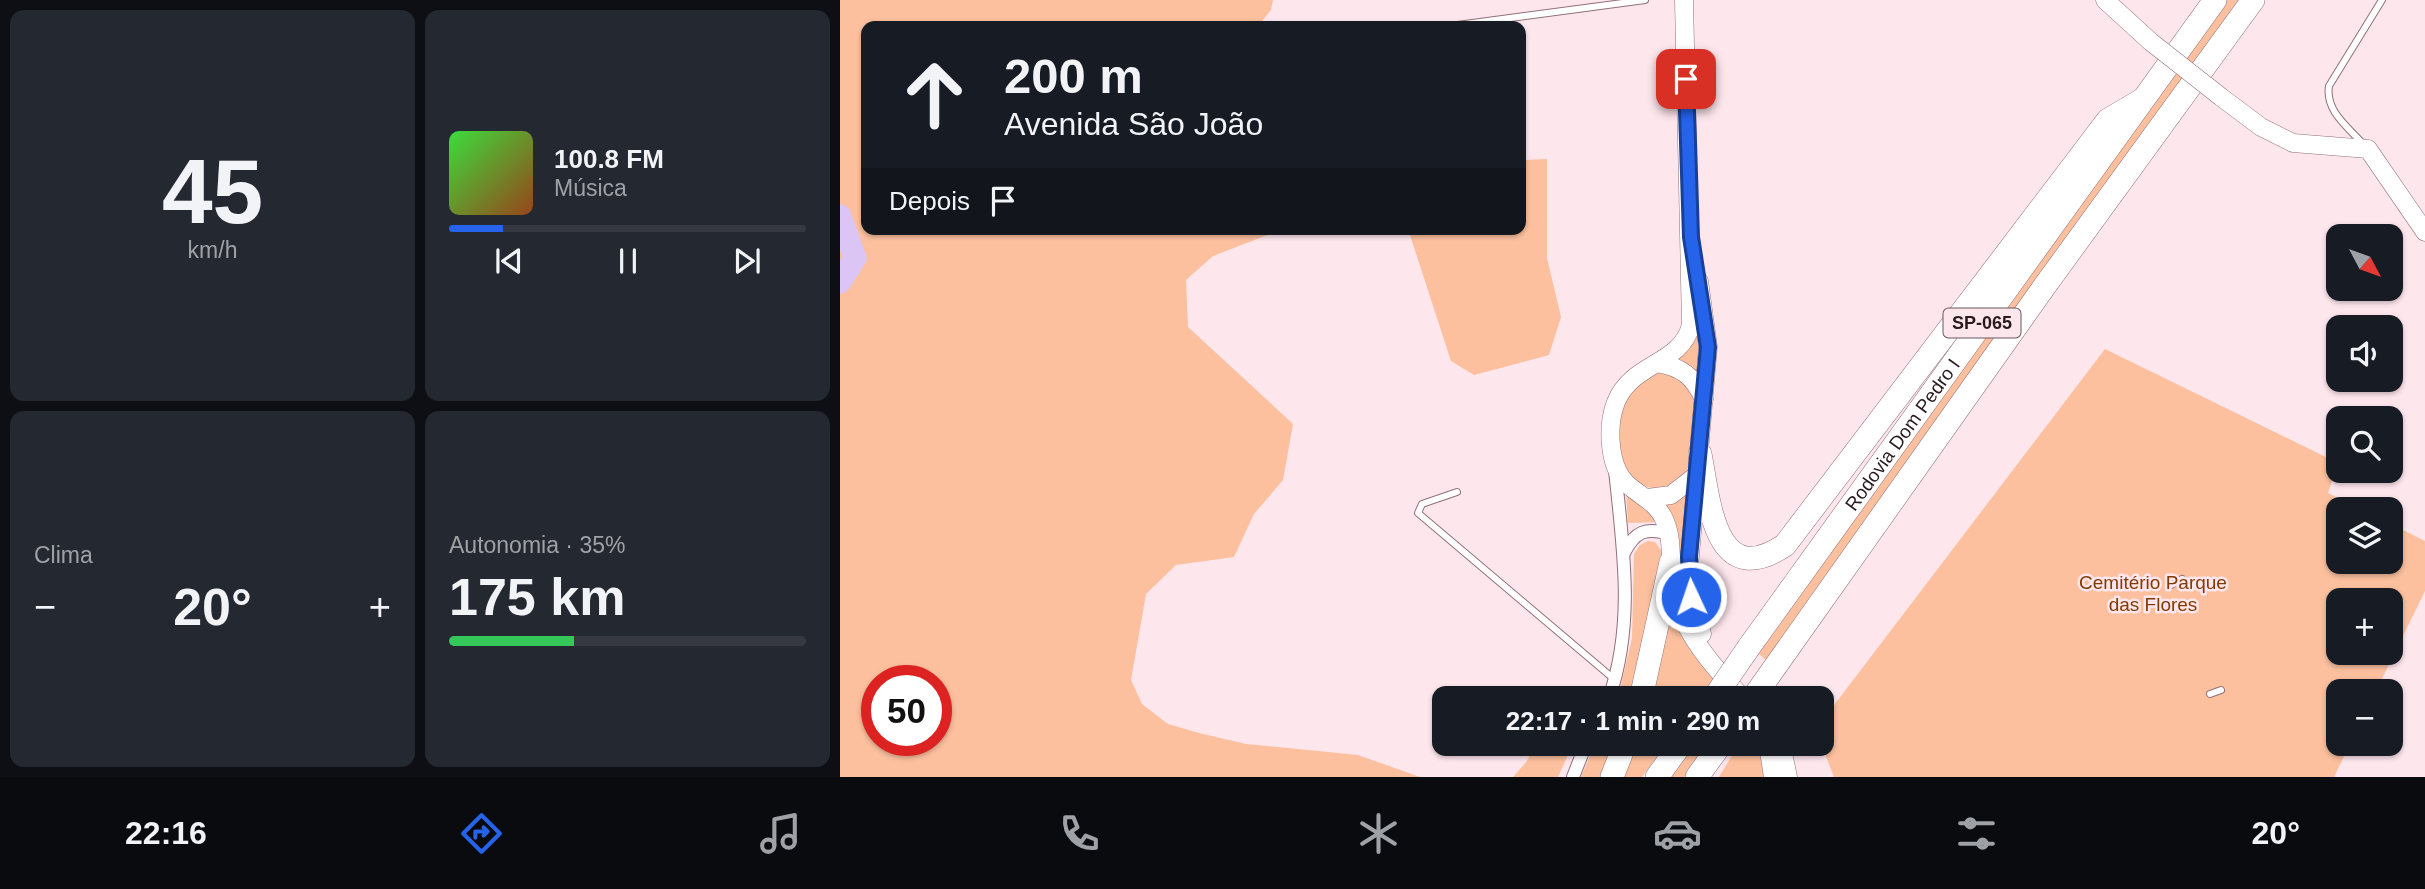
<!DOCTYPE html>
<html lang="pt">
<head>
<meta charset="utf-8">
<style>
	body { margin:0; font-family:Helvetica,sans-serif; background:#242831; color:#f1f3f6; height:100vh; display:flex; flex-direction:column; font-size:26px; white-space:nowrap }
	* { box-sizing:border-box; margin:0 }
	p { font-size:23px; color:#9ea1a6 }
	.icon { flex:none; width:38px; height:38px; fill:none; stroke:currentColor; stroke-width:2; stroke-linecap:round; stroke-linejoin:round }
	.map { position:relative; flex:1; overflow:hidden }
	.details { display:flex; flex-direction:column; gap:10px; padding:10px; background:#0d0f14; width:840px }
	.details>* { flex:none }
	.guide { position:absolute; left:21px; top:21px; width:665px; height:214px; border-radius:14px; box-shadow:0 2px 5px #0004; background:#171b24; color:#f1f3f6; overflow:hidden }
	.needle { width:46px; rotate:131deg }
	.controls { position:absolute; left:1486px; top:224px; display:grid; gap:14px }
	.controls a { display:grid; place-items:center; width:77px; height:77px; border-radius:14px; background:#171b24; box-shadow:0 2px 5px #0004; font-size:35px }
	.speed { position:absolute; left:21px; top:665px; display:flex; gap:14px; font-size:35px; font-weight:700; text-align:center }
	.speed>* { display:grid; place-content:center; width:91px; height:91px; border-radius:50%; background:#171b24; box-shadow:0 2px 5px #0004; line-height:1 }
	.speed .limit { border:10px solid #d22; background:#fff; color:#111 }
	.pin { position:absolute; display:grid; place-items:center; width:60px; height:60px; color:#fff; margin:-30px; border-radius:14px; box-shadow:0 4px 10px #0006 }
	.me { position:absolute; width:77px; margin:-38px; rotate:357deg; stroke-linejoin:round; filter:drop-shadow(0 0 5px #0008) }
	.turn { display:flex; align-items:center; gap:24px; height:147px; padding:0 28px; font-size:32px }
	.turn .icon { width:91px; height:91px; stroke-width:2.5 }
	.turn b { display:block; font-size:49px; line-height:60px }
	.then { display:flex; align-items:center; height:66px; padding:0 28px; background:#0003; gap:14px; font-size:26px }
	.big { font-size:52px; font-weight:700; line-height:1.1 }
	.details .tile { flex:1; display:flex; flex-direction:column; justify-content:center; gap:10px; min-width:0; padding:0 24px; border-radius:14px; background:#242831 }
	.details .dial { align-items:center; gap:0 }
	.dial b { font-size:91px; line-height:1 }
	.song { display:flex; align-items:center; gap:21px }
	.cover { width:84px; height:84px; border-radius:10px; background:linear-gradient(135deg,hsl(120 70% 55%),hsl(20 70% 35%)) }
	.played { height:7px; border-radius:4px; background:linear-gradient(90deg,#2563eb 15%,#363941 15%) }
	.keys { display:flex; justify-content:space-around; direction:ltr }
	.heat { display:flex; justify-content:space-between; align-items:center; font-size:38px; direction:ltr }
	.charge { height:10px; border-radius:5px; background:linear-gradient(90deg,#34c759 35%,#363941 0) }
	.details .tiles { flex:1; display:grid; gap:10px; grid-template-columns:repeat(2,1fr) }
	.trip { position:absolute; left:592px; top:686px; width:402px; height:70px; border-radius:14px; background:#171b24; box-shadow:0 2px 5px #0004; font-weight:700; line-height:70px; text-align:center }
	.dock { display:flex; height:112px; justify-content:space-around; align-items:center; background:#090b0e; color:#9ea1a6 }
	.dock .icon { width:49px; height:49px }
	.dock .current { color:#2563eb }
	.dock b { font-size:32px; color:#f1f3f6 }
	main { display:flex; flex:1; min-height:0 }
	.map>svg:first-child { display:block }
	.green { fill:#fcc09e; fill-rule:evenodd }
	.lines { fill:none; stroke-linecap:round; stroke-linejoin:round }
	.river { stroke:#dbc5f5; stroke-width:23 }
	.lane-casing { stroke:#916f79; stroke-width:8 }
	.street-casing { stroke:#916f79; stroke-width:14 }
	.secondary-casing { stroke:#916f79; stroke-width:19 }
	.highway-casing { stroke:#916f79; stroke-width:24 }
	.lane { stroke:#fff; stroke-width:6 }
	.street { stroke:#fff; stroke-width:12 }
	.secondary { stroke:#fff; stroke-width:18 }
	.highway { stroke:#fff; stroke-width:23 }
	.secondary-bridge-casing { stroke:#916f79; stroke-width:19; stroke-linecap:butt }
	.highway-bridge-casing { stroke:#916f79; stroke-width:24; stroke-linecap:butt }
	.secondary-bridge { stroke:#fff; stroke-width:18 }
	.highway-bridge { stroke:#fff; stroke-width:23 }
	.route-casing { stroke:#184099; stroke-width:18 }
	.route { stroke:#2563eb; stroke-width:12 }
	.labels { text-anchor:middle; stroke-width:5; stroke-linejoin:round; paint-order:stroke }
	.shield { fill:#fee6ed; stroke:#68575c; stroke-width:2 }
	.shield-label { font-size:18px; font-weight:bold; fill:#281a1e }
	.street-label { font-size:19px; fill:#281a1e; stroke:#fee6ed }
	.park-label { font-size:19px; fill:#833a00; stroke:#fee6ed }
</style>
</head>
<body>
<main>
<section class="details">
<div class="tiles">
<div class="tile dial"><b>45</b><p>km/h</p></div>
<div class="tile">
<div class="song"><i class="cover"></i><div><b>100.8 FM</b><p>Música</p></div></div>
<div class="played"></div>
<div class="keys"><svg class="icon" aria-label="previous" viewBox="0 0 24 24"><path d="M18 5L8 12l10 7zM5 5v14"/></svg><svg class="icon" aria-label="pause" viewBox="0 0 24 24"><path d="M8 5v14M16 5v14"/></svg><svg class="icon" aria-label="next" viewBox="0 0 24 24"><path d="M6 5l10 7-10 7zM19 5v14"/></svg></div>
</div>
<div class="tile"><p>Clima</p>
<div class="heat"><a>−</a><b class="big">20°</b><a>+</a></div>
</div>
<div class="tile"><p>Autonomia · 35%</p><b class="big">175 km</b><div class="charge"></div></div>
</div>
</section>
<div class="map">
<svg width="1585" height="777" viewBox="0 0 1585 777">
	<rect width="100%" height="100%" fill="#fee6ed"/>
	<g class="green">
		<path d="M 0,0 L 433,0 L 431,10 L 418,26 L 26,26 L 26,229 L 443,229 L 373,256 L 346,280 L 348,327 L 453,424 L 443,480 L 414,514 L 394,557 L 336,565 L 306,594 L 291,680 L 302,704 L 328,724 L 359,733 L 406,744 L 518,755 L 580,777 L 0,777 ZM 37,681 L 96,681 L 96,740 L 37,740 Z"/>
		<path d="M 1385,0 L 1405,0 L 928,662 L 918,653 Z"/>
		<path d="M 707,159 L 707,258 L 721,317 L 709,355 L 634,375 L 611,361 L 568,229 L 681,229 L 681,160 Z"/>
		<path d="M 862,321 L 861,373 L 835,360 Z"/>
		<path d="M 1265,349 L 1498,463 L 1488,493 L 1520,509 L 1498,509 L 1498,562 L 1550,562 L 1551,524 L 1585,541 L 1585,591 L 1536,691 L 1498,691 L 1498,744 L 1510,744 L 1494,777 L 994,777 L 981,744 L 982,721 ZM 1498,600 L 1550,600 L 1550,653 L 1498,653 Z"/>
		<path d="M 816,373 C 833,373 848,381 854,397 C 857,407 854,420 853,430 C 851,442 853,461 846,472 C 832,493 808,493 791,477 C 771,459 775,411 790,391 C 797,382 806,378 816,373 Z"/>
		<path d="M 851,488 L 842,578 L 831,515 L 826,505 L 836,501 Z"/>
		<path d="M 786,492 L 820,522 L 788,523 Z"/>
		<path d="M 808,541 L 815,542 L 824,554 L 794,698 L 778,698 L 792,638 L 794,554 L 800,545 Z"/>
		<path d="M 831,607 L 874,678 L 859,698 L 806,698 Z"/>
		<path d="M 695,744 L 733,744 L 718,777 L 673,777 L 687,761 Z"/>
		<path d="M 755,744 L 780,744 L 768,777 L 741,777 Z"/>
		<path d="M 791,744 L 826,744 L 802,777 L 778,777 Z"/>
		<path d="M 853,744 L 870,744 L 847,777 L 828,777 Z"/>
		<path d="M 899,744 L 920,744 L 927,777 L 879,777 Z"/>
	</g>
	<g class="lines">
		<path class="river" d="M 0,216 L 15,258 L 0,282"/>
		<defs>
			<g id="lane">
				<path d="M 610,26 L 805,0"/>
				<path d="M 1524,145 C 1508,127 1485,111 1489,86 L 1542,0"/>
				<path d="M 617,492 L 582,504 L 578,513 L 774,679"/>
				<path d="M 1331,585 L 1342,579"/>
				<path d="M 1370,694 L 1381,690"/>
			</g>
			<g id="street">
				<path d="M 784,553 C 795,531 806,527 830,534"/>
				<path d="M 769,698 C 795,623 783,548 775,470"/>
				<path d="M 733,777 L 746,744"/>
			</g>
			<g id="secondary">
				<path d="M 844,0 L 851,325 C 841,365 792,362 776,402 C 767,425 768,465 786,483 C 799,496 816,501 824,519 C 835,542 828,568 834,592 C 843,633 875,669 903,698"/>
				<path d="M 1265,0 L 1311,42"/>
				<path d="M 1381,97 L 1421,127 L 1453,143 L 1528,149 L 1585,232"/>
				<path d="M 859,281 L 868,347 L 848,578 L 862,634"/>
				<path d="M 817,363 C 842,367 853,376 864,399"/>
				<path d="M 808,498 L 831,495 L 858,474"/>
				<path d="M 928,744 L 933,777"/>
				<path d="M 941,744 L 948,777"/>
			</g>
			<g id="highway">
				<path d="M 860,454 C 869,499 874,593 945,545 L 1268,120 L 1302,100"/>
				<path id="s1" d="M 909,647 L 1375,0"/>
				<path d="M 801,698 L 831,562"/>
				<path d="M 913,698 L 1204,287 L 1413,0"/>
				<path d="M 772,777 L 785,744"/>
				<path d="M 817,777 L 841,744"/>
				<path d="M 857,777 L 881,744"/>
			</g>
		</defs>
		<use href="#lane" class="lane-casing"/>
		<use href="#street" class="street-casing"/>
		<use href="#secondary" class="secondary-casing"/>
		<use href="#highway" class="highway-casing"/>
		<use href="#lane" class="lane"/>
		<use href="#street" class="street"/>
		<use href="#secondary" class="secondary"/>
		<use href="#highway" class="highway"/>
		<defs>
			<path id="secondary-bridge" d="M 1311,42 L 1381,97"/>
			<path id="highway-bridge" d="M 874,698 L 909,647"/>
		</defs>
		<use href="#secondary-bridge" class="secondary-bridge-casing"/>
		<use href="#highway-bridge" class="highway-bridge-casing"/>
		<use href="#secondary-bridge" class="secondary-bridge"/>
		<use href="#highway-bridge" class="highway-bridge"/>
	</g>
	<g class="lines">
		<defs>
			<path id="route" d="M 846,79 L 851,237 L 868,347 L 849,557 L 851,597"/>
		</defs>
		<use href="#route" class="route-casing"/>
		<use href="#route" class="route"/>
	</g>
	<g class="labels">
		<rect class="shield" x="1103.5" y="308.5" width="77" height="29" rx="5"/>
		<g class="shield-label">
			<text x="1142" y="329">SP-065</text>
		</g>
		<g class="street-label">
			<text dy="7" stroke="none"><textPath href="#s1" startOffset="262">Rodovia Dom Pedro I</textPath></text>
		</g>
		<g class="park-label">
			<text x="1313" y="589">Cemitério Parque<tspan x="1313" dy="22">das Flores</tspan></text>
		</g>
	</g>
</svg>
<div class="controls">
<a><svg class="needle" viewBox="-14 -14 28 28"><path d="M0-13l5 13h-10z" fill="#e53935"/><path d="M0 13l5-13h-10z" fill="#9ea1a6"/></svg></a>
<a><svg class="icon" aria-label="sound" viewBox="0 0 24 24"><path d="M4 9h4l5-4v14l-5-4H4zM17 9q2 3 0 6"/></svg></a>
<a><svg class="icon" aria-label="search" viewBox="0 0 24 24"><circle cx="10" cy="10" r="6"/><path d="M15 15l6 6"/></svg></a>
<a><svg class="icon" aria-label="layers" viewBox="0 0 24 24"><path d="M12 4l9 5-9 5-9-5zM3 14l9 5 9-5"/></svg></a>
<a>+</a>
<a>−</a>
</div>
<div class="speed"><div class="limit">50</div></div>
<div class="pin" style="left:846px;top:79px;background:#d93025"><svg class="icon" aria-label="arrive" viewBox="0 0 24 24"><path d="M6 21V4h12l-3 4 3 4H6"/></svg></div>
<svg class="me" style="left:851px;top:597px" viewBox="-20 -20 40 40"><circle r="17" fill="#2563eb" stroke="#fff" stroke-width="3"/><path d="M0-11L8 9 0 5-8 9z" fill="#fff"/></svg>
<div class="trip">22:17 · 1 min · 290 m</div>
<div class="guide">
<div class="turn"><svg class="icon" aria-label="ahead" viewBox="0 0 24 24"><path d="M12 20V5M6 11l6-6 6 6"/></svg><div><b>200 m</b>Avenida São João</div></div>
<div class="then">Depois<svg class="icon" aria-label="arrive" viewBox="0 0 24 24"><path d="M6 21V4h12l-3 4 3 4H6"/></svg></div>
</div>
</div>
</main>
<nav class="dock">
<b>22:16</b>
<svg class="icon current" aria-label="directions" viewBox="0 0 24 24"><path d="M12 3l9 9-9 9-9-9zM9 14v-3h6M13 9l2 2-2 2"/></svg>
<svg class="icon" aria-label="music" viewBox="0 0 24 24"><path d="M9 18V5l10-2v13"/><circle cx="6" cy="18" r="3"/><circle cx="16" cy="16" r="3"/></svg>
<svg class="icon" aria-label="phone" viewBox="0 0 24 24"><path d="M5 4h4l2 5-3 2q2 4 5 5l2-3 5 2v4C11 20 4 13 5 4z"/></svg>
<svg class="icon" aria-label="climate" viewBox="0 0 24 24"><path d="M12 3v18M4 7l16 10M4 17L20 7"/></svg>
<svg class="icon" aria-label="car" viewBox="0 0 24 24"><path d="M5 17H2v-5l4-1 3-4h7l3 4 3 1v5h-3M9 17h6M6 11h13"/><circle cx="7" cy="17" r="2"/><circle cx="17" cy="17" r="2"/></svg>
<svg class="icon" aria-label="filters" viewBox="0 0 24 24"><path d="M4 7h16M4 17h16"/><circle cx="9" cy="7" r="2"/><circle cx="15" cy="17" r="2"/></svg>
<b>20°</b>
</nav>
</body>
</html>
